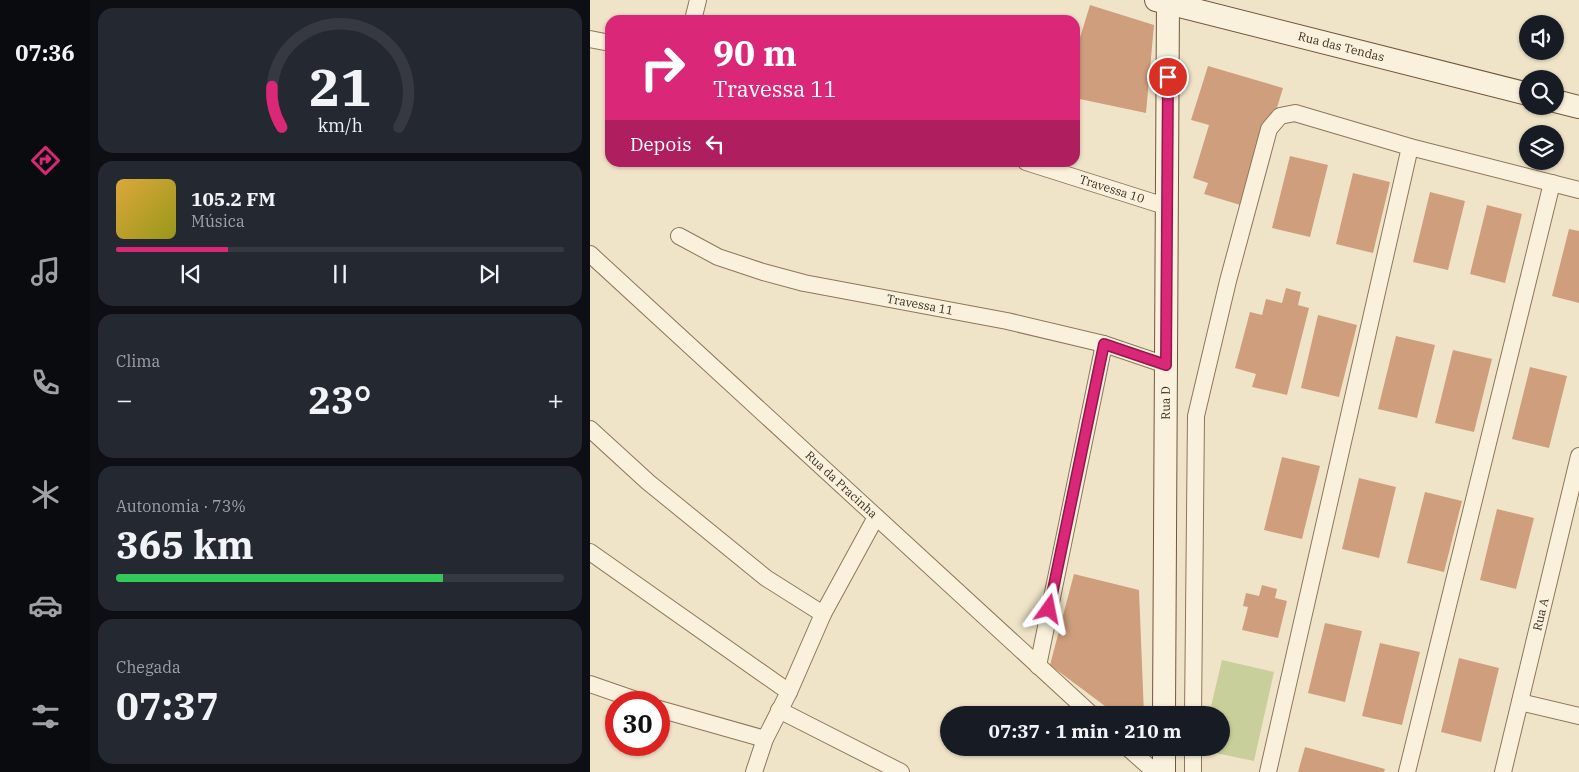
<!DOCTYPE html>
<html lang="pt">
<head>
<meta charset="utf-8">
<style>
	body { margin:0; font-family:"IBM Plex Serif",serif; background:#242831; color:#f1f3f6; height:100vh; display:flex; flex-direction:column; font-size:19px; white-space:nowrap }
	* { box-sizing:border-box; margin:0 }
	p { font-size:16px; color:#9ea1a6 }
	.icon { flex:none; width:28px; height:28px; fill:none; stroke:currentColor; stroke-width:2; stroke-linecap:round; stroke-linejoin:round }
	.map { position:relative; flex:1; overflow:hidden }
	.details { display:flex; flex-direction:column; gap:8px; padding:8px; background:#0d0f14; width:500px }
	.details>* { flex:none }
	.banner { position:absolute; left:15px; top:15px; width:475px; height:152px; border-radius:15px; box-shadow:0 1px 4px #0004; background:#db2777; color:#fff; overflow:hidden }
	.controls { position:absolute; left:929px; top:15px; display:grid; gap:10px }
	.controls a { display:grid; place-items:center; width:45px; height:45px; border-radius:50%; background:#171b24; box-shadow:0 1px 4px #0004; font-size:25px }
	.speed { position:absolute; left:15px; top:691px; display:flex; gap:10px; font-size:25px; font-weight:700; text-align:center }
	.speed>* { display:grid; place-content:center; width:65px; height:65px; border-radius:50%; background:#171b24; box-shadow:0 1px 4px #0004; line-height:1 }
	.speed .limit { border:8px solid #d22; background:#fff; color:#111 }
	.pin { position:absolute; display:grid; place-items:center; width:42px; height:42px; color:#fff; margin:-21px; border:2px solid #fff; border-radius:50%; box-shadow:0 1px 5px #0007 }
	.me { position:absolute; width:55px; margin:-28px; rotate:12deg; stroke-linejoin:round; filter:drop-shadow(0 0 4px #0008) }
	.turn { display:flex; align-items:center; gap:18px; height:105px; padding:0 25px; font-size:22px }
	.turn .icon { width:65px; height:65px; stroke-width:2.5 }
	.turn b { display:block; font-size:35px; line-height:42px }
	.then { display:flex; align-items:center; height:48px; padding:0 25px; background:#0003; gap:10px; font-size:19px }
	.big { font-size:38px; font-weight:800; line-height:1.1 }
	.details .widget { flex:1; display:flex; flex-direction:column; justify-content:center; gap:8px; min-width:0; padding:0 18px; border-radius:15px; background:#242831 }
	.details .dial { align-items:center; gap:0 }
	.dial svg { height:130px; overflow:visible; fill:none; stroke:#363941; stroke-width:7; stroke-linecap:round; text-anchor:middle }
	.dial text { fill:#f1f3f6; stroke:none }
	.song { display:flex; align-items:center; gap:15px }
	.cover { width:60px; height:60px; border-radius:8px; background:linear-gradient(135deg,hsl(40 70% 55%),hsl(60 70% 35%)) }
	.played { height:5px; border-radius:2px; background:linear-gradient(90deg,#db2777 25%,#363941 25%) }
	.keys { display:flex; justify-content:space-around; direction:ltr }
	.heat { display:flex; justify-content:space-between; align-items:center; font-size:28px; direction:ltr }
	.charge { height:8px; border-radius:4px; background:linear-gradient(90deg,#34c759 73%,#363941 0) }
	.trip { position:absolute; left:350px; top:706px; width:290px; height:50px; border-radius:25px; background:#171b24; box-shadow:0 1px 4px #0004; font-weight:800; line-height:50px; text-align:center }
	main { display:flex; flex:1; min-height:0 }
	.tab-bar { display:flex; flex-direction:column; width:90px; justify-content:space-around; align-items:center; background:#090b0e; color:#9ea1a6 }
	.tab-bar .icon { width:35px; height:35px }
	.tab-bar .selected { color:#db2777 }
	.tab-bar b { font-size:22px; color:#f1f3f6 }
	.map>svg:first-child { display:block }
	.green { fill:#c9cf9b }
	.building { fill:#cf9f7d }
	.lines { fill:none; stroke-linecap:round; stroke-linejoin:round }
	.street-casing { stroke:#8d765c; stroke-width:18 }
	.secondary-casing { stroke:#6f573f; stroke-width:24 }
	.street { stroke:#faf1dc; stroke-width:16 }
	.secondary { stroke:#faf1dc; stroke-width:22 }
	.route-casing { stroke:#8e194d; stroke-width:12 }
	.route { stroke:#db2777; stroke-width:9 }
	.labels { text-anchor:middle; stroke-width:5; stroke-linejoin:round; paint-order:stroke }
	.street-label { font-size:12px; fill:#3d2e20; stroke:#f7eed8 }
</style>
</head>
<body>
<main>
<nav class="tab-bar">
<b>07:36</b>
<svg class="icon selected" aria-label="directions" viewBox="0 0 24 24"><path d="M12 3l9 9-9 9-9-9zM9 14v-3h6M13 9l2 2-2 2"/></svg>
<svg class="icon" aria-label="music" viewBox="0 0 24 24"><path d="M9 18V5l10-2v13"/><circle cx="6" cy="18" r="3"/><circle cx="16" cy="16" r="3"/></svg>
<svg class="icon" aria-label="phone" viewBox="0 0 24 24"><path d="M5 4h4l2 5-3 2q2 4 5 5l2-3 5 2v4C11 20 4 13 5 4z"/></svg>
<svg class="icon" aria-label="climate" viewBox="0 0 24 24"><path d="M12 3v18M4 7l16 10M4 17L20 7"/></svg>
<svg class="icon" aria-label="car" viewBox="0 0 24 24"><path d="M5 17H2v-5l4-1 3-4h7l3 4 3 1v5h-3M9 17h6M6 11h13"/><circle cx="7" cy="17" r="2"/><circle cx="17" cy="17" r="2"/></svg>
<svg class="icon" aria-label="filters" viewBox="0 0 24 24"><path d="M4 7h16M4 17h16"/><circle cx="9" cy="7" r="2"/><circle cx="15" cy="17" r="2"/></svg>
</nav>
<section class="details">
<div class="widget dial"><svg viewBox="0 0 100 80">
<path d="M14 69A42 42 0 1 1 86 69"/>
<path d="M14 69A42 42 0 0 1 8 44" stroke="#db2777"/>
<text x="50" y="56" font-size="32" font-weight="700">21</text>
<text x="50" y="72" font-size="11">km/h</text>
</svg></div>
<div class="widget">
<div class="song"><i class="cover"></i><div><b>105.2 FM</b><p>Música</p></div></div>
<div class="played"></div>
<div class="keys"><svg class="icon" aria-label="previous" viewBox="0 0 24 24"><path d="M18 5L8 12l10 7zM5 5v14"/></svg><svg class="icon" aria-label="pause" viewBox="0 0 24 24"><path d="M8 5v14M16 5v14"/></svg><svg class="icon" aria-label="next" viewBox="0 0 24 24"><path d="M6 5l10 7-10 7zM19 5v14"/></svg></div>
</div>
<div class="widget"><p>Clima</p>
<div class="heat"><a>−</a><b class="big">23°</b><a>+</a></div>
</div>
<div class="widget"><p>Autonomia · 73%</p><b class="big">365 km</b><div class="charge"></div></div>
<div class="widget"><p>Chegada</p><b class="big">07:37</b></div>
</section>
<div class="map">
<svg width="989" height="772" viewBox="0 0 989 772">
	<rect width="100%" height="100%" fill="#f0e4c8"/>
	<path class="green" d="M 632,660 L 684,672 L 664,761 L 611,750 L 612,748 L 631,748 L 631,715 L 619,715 Z"/>
	<g class="building">
		<path d="M 500,5 L 564,25 L 556,113 L 485,98 L 485,54 Z"/>
		<path d="M 618,66 L 693,88 L 657,207 L 614,194 L 618,183 L 603,178 L 619,125 L 601,120 Z"/>
		<path d="M 700,156 L 738,165 L 720,237 L 682,228 Z"/>
		<path d="M 763,173 L 800,182 L 783,253 L 746,244 Z"/>
		<path d="M 840,192 L 875,201 L 858,270 L 823,262 Z"/>
		<path d="M 897,205 L 932,214 L 915,283 L 880,274 Z"/>
		<path d="M 979,229 L 989,231 L 989,303 L 962,296 Z"/>
		<path d="M 696,288 L 711,292 L 708,305 L 719,308 L 697,395 L 662,387 L 666,374 L 645,368 L 660,312 L 672,315 L 676,299 L 692,303 Z"/>
		<path d="M 728,315 L 767,325 L 749,397 L 711,388 Z"/>
		<path d="M 806,336 L 845,345 L 827,418 L 788,409 Z"/>
		<path d="M 863,350 L 902,359 L 884,432 L 845,423 Z"/>
		<path d="M 940,367 L 977,376 L 959,448 L 922,439 Z"/>
		<path d="M 692,457 L 730,466 L 712,539 L 674,530 Z"/>
		<path d="M 769,478 L 806,487 L 789,558 L 752,549 Z"/>
		<path d="M 835,492 L 872,501 L 854,572 L 817,563 Z"/>
		<path d="M 907,509 L 944,518 L 926,589 L 890,580 Z"/>
		<path d="M 484,574 L 549,590 L 554,715 L 527,715 L 460,665 Z"/>
		<path d="M 672,585 L 687,589 L 685,598 L 697,601 L 688,638 L 652,630 L 658,607 L 653,606 L 656,593 L 669,596 Z"/>
		<path d="M 735,623 L 772,631 L 755,702 L 718,693 Z"/>
		<path d="M 790,643 L 830,652 L 812,725 L 772,716 Z"/>
		<path d="M 869,658 L 909,668 L 891,742 L 851,732 Z"/>
		<path d="M 715,747 L 795,769 L 794,772 L 708,772 Z"/>
	</g>
	<g class="lines">
		<defs>
			<g id="street">
				<path d="M 103,20 L 108,0"/>
				<path d="M 0,39 L 20,43"/>
				<path id="s1" d="M 436,162 L 578,207"/>
				<path id="s2" d="M 89,236 L 128,257 L 173,272 L 214,283 L 417,321 L 514,344 L 576,365"/>
				<path id="s3" d="M 0,254 L 502,715"/>
				<path d="M 0,429 L 58,482 L 176,578 L 233,614"/>
				<path d="M 0,552 L 199,692"/>
				<path d="M 448,666 L 514,344"/>
				<path d="M 0,684 L 52,702"/>
				<path d="M 930,702 L 989,716"/>
				<path d="M 69,709 L 175,739"/>
				<path d="M 189,710 L 311,772"/>
				<path d="M 603,715 L 606,416 L 638,281 L 679,129 L 690,116 L 705,113 L 820,147 L 989,190"/>
				<path d="M 538,748 L 565,772"/>
				<path d="M 164,772 L 175,739 L 199,692 L 233,614 L 286,517"/>
				<path d="M 603,772 L 603,748"/>
				<path d="M 678,772 L 820,147"/>
				<path d="M 817,772 L 962,183"/>
				<path id="s4" d="M 913,772 L 989,456"/>
			</g>
			<g id="secondary">
				<path id="s5" d="M 566,0 L 938,94"/>
				<path d="M 965,101 L 989,107"/>
				<path id="s6" d="M 574,715 L 578,0"/>
				<path d="M 574,772 L 574,748"/>
			</g>
		</defs>
		<use href="#street" class="street-casing"/>
		<use href="#secondary" class="secondary-casing"/>
		<use href="#street" class="street"/>
		<use href="#secondary" class="secondary"/>
	</g>
	<g class="lines">
		<defs>
			<path id="route" d="M 459,609 L 514,344 L 576,365 L 578,77"/>
		</defs>
		<use href="#route" class="route-casing"/>
		<use href="#route" class="route"/>
	</g>
	<g class="labels">
		<g class="street-label">
			<text dy="4" stroke="none"><textPath href="#s5" startOffset="191">Rua das Tendas</textPath></text>
			<text dy="4" stroke="none"><textPath href="#s1" startOffset="90">Travessa 10</textPath></text>
			<text dy="4" stroke="none"><textPath href="#s2" startOffset="252">Travessa 11</textPath></text>
			<text dy="4" stroke="none"><textPath href="#s6" startOffset="312">Rua D</textPath></text>
			<text dy="4" stroke="none"><textPath href="#s3" startOffset="341">Rua da Pracinha</textPath></text>
			<text dy="4" stroke="none"><textPath href="#s4" startOffset="162">Rua A</textPath></text>
		</g>
	</g>
</svg>
<div class="controls">
<a><svg class="icon" aria-label="sound" viewBox="0 0 24 24"><path d="M4 9h4l5-4v14l-5-4H4zM17 9q2 3 0 6"/></svg></a>
<a><svg class="icon" aria-label="search" viewBox="0 0 24 24"><circle cx="10" cy="10" r="6"/><path d="M15 15l6 6"/></svg></a>
<a><svg class="icon" aria-label="layers" viewBox="0 0 24 24"><path d="M12 4l9 5-9 5-9-5zM3 14l9 5 9-5"/></svg></a>
</div>
<div class="speed"><div class="limit">30</div></div>
<div class="pin" style="left:578px;top:77px;background:#d93025"><svg class="icon" aria-label="arrive" viewBox="0 0 24 24"><path d="M6 21V4h12l-3 4 3 4H6"/></svg></div>
<svg class="me" style="left:459px;top:609px" viewBox="-20 -20 40 40"><path d="M0-17L14 15 0 8-14 15z" fill="#db2777" stroke="#fff" stroke-width="4"/></svg>
<div class="trip">07:37 · 1 min · 210 m</div>
<div class="banner">
<div class="turn"><svg class="icon" aria-label="right" viewBox="0 0 24 24"><path d="M7 20v-9h11M14 6l5 5-5 5"/></svg><div><b>90 m</b>Travessa 11</div></div>
<div class="then">Depois<svg class="icon" aria-label="left" viewBox="0 0 24 24"><path d="M17 20v-9H6M10 6l-5 5 5 5"/></svg></div>
</div>
</div>
</main>
</body>
</html>
